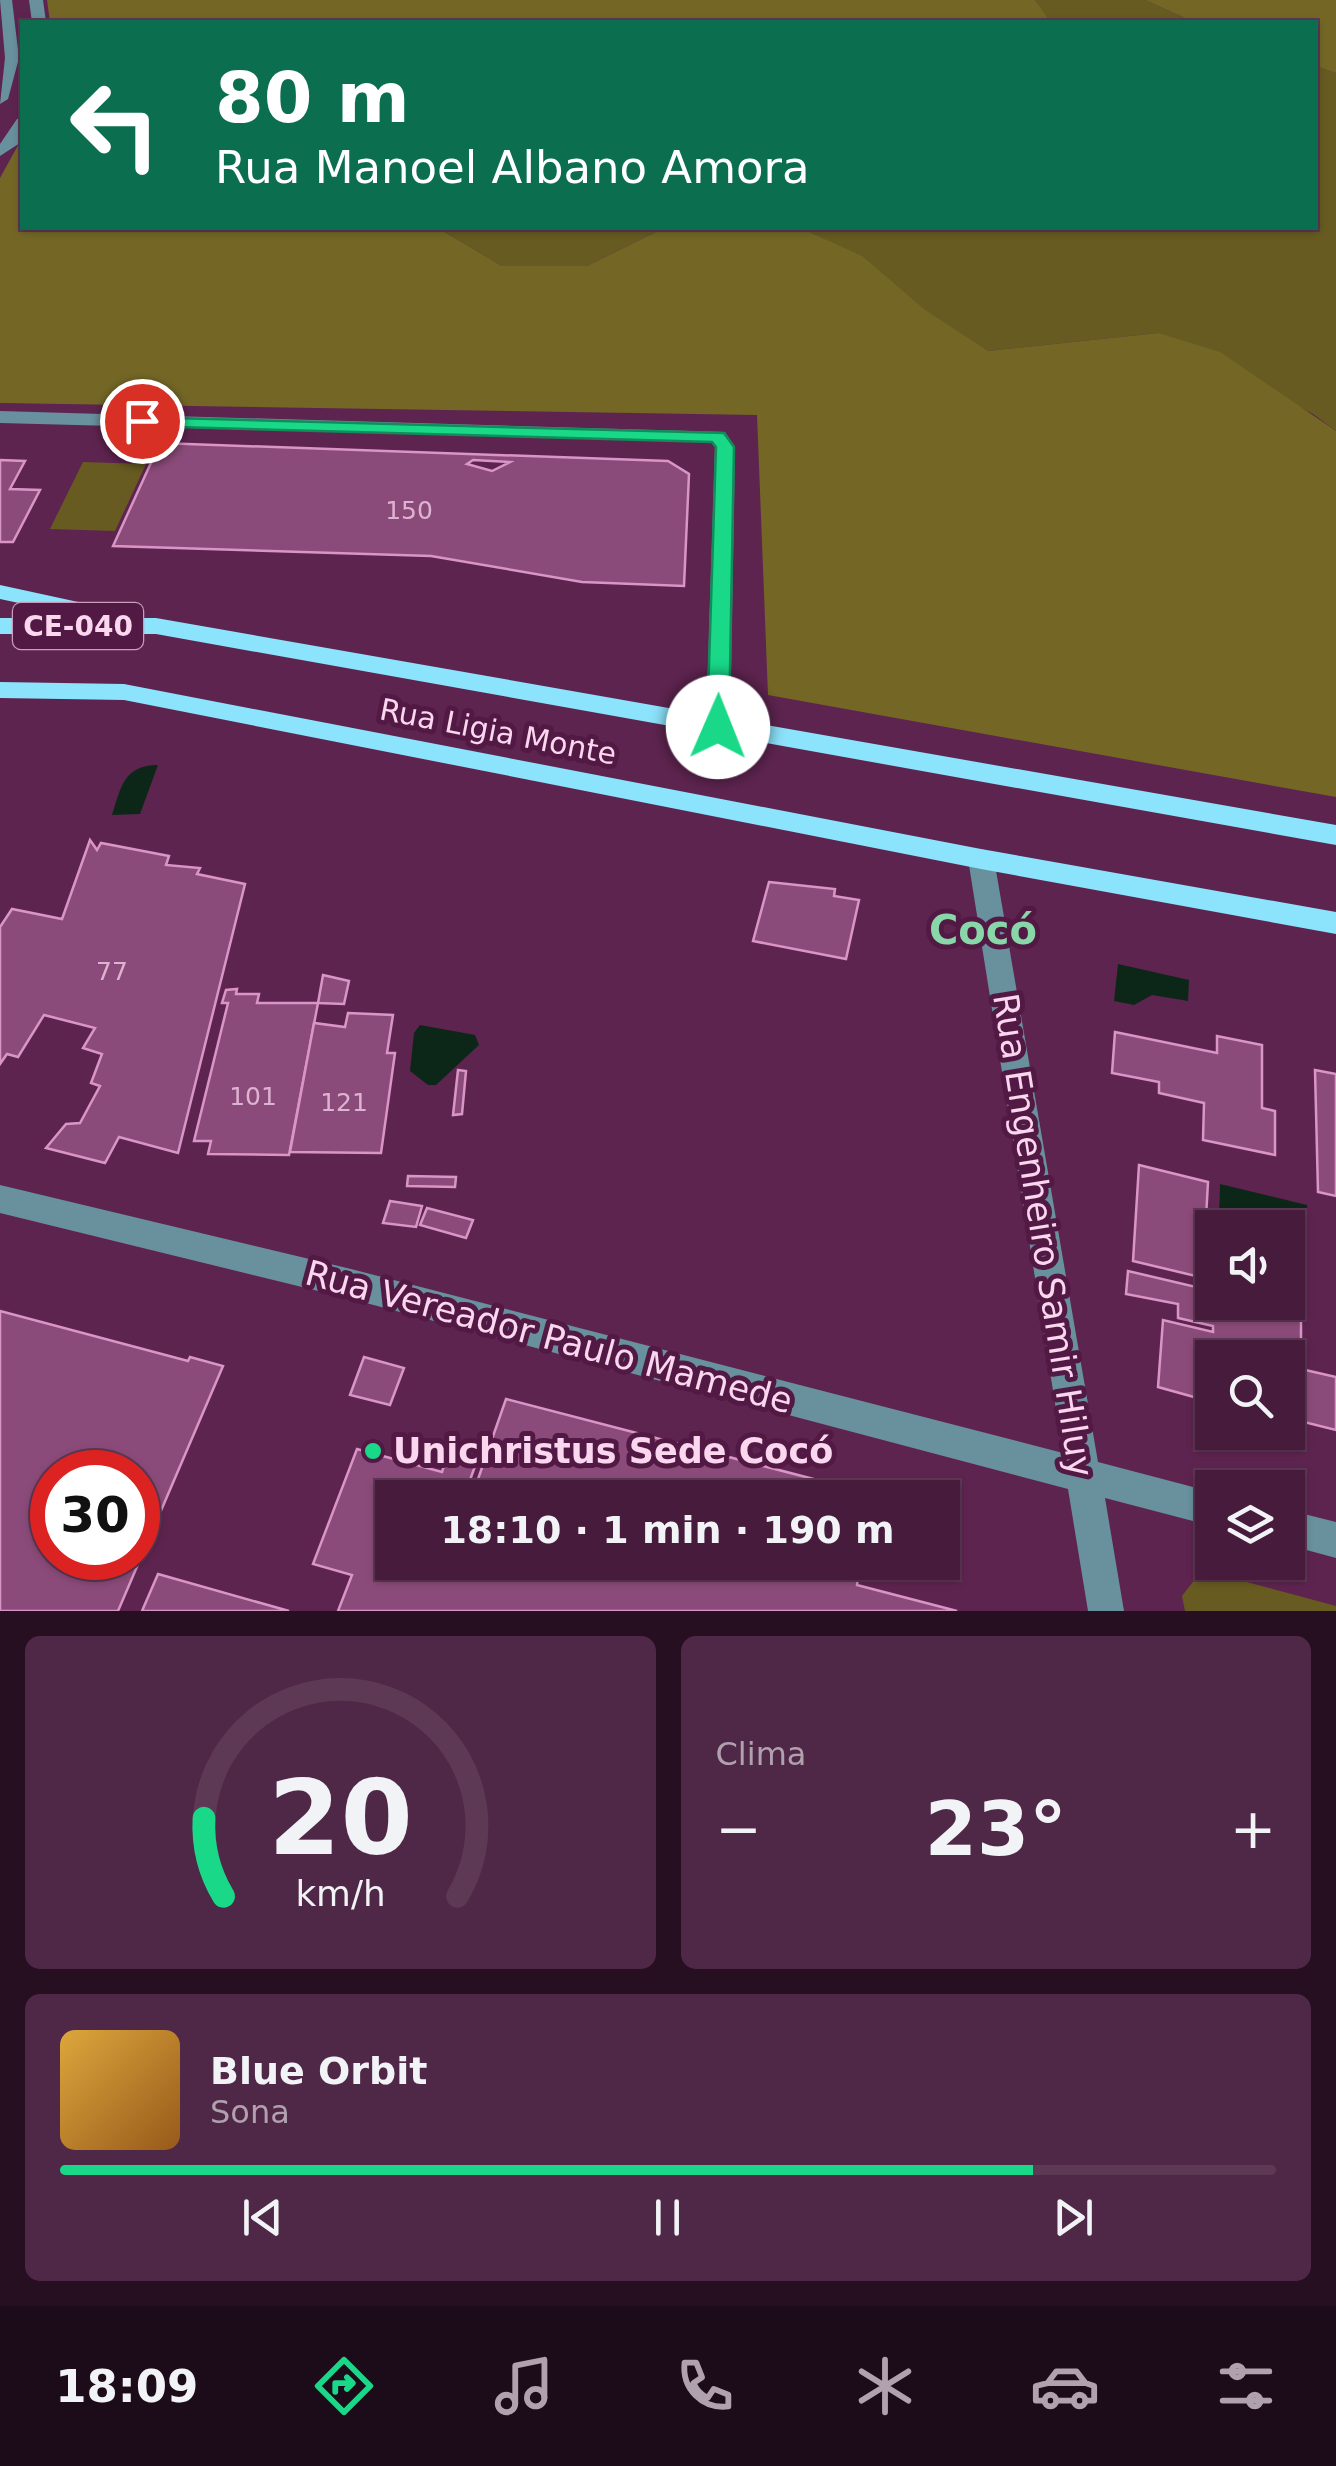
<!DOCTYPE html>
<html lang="pt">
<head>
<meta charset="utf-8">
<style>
	body { margin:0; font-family:"DejaVu Sans",sans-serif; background:#502847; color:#f1f3f6; height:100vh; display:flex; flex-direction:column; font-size:38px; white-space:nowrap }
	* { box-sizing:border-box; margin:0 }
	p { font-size:32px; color:#b0a1af }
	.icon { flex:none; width:55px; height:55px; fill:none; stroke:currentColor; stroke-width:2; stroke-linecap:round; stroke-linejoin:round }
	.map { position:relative; height:1611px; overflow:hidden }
	.details { display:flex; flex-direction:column; gap:25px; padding:25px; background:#260f21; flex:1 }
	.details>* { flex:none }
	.guide { position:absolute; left:20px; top:20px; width:1298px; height:210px; border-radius:0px; box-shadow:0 2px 8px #0004,0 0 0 2px #5e3956; background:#0b6e4f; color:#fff; overflow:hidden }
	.buttons { position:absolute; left:1195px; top:1210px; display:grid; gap:20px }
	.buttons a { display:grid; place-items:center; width:110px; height:110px; border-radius:0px; background:#461b3c; box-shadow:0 2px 8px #0004,0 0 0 2px #5e3956; font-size:50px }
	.speed { position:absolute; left:30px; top:1450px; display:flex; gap:20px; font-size:50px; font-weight:700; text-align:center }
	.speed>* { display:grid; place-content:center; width:130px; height:130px; border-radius:50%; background:#461b3c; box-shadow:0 2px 8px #0004,0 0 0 2px #5e3956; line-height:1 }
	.speed .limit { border:15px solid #d22; background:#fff; color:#111 }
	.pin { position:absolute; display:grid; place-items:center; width:85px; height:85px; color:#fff; margin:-42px; border:5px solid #fff; border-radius:50%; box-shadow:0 2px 10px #0007 }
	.me { position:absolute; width:110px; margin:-55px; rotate:1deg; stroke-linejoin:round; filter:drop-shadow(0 0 8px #0008) }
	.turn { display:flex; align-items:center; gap:35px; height:210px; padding:0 30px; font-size:45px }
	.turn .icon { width:130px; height:130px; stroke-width:2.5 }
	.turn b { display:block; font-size:70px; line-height:85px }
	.big { font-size:75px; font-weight:600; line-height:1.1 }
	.details .tile { flex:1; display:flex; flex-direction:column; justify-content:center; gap:15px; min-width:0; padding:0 35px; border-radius:15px; background:#502847 }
	.details .dial { align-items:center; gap:0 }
	.dial svg { height:260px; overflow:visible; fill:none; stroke:#5e3956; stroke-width:7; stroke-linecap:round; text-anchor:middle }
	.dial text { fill:#f1f3f6; stroke:none }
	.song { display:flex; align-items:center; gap:30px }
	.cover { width:120px; height:120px; border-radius:15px; background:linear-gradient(135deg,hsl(40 70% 55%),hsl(30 70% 35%)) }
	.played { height:10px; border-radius:5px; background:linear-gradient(90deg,#19d989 80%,#5e3956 80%) }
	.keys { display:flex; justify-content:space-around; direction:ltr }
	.heat { display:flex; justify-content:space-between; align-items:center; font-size:55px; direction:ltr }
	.details .tiles { flex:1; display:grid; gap:25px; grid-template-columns:1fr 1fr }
	.tile:last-child { grid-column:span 2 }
	.trip { position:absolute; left:375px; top:1480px; width:585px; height:100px; border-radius:0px; background:#461b3c; box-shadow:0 2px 8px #0004,0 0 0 2px #5e3956; font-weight:600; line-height:100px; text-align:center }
	.dock { display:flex; height:160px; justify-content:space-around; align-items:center; background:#1c0b18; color:#b0a1af }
	.dock .icon { width:70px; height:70px }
	.dock .selected { color:#19d989 }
	.dock b { font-size:45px; color:#f1f3f6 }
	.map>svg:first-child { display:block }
	.green { fill:#675b21 }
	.forest { fill:#746726 }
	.water { fill:#0c2718 }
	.building { fill:#8b4b7a; stroke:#d995c6; stroke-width:2.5; fill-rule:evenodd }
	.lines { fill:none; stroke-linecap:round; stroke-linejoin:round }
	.minor { fill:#68919d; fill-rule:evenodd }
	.major { fill:#8ce3fc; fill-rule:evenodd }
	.route { fill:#19d989; stroke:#108d59; stroke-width:2.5 }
	.poi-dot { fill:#19d989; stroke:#521945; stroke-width:4 }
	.labels { text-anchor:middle; stroke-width:10; stroke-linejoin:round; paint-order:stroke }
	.number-label { font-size:25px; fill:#deb3d2 }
	.shield { fill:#521945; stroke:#c89dbc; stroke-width:2.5 }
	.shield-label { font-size:28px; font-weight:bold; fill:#fad6ef }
	.street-label { font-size:30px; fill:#fad6ef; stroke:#521945 }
	.near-street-label { font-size:35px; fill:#fad6ef; stroke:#521945 }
	.near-poi-label { font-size:35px; font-weight:bold; fill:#fad6ef; stroke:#521945; text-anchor:start }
	.district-label { font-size:40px; font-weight:bold; fill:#89d6a8; stroke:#521945 }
</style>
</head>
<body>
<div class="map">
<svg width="1336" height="1611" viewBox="0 0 1336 1611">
	<rect width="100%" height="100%" fill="#5e2450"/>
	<g class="green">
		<path d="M 1035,0 L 1145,0 L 1194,22 L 1044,22 L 1046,17 Z"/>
		<path d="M 1315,66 L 1336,73 L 1336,431 L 1313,414 L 1158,333 L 988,351 L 782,228 L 1315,228 Z"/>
		<path d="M 438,228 L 664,228 L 587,266 L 502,266 Z"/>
		<path d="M 83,462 L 146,464 L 115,531 L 50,529 Z"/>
		<path d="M 1202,1570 L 1336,1606 L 1336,1611 L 1185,1611 L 1182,1596 Z"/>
	</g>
	<g class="forest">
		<path d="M 47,0 L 1035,0 L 1047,17 L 1044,22 L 50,22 Z"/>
		<path d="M 1145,0 L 1336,0 L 1336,73 L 1315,66 L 1315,22 L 1194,22 Z"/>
		<path d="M 22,138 L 22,228 L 438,228 L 502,266 L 587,266 L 664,228 L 802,229 L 862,256 L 925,310 L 988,351 L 1158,333 L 1220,352 L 1336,431 L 1336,797 L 768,695 L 757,415 L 0,403 L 0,178 Z"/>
	</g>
	<g class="water">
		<path d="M 158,765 L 140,814 L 112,815 C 121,787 124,765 158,765 Z"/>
		<path d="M 1118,964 L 1189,980 L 1188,1001 L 1152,995 L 1134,1005 L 1114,1001 Z"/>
		<path d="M 420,1025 L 475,1035 L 479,1045 L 436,1085 L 428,1085 L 410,1071 L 414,1033 Z"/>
		<path d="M 1220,1184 L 1307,1205 L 1307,1240 L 1288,1236 L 1288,1228 L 1253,1227 L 1219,1219 Z"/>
	</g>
	<g class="building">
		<path d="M 160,443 L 668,461 L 689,474 L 684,586 L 582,582 L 431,556 L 113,546 ZM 473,460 L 510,462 L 492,471 L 467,464 Z"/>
		<path d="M 0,460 L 25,461 L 10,489 L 40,490 L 13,542 L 0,542 Z"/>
		<path d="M 90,840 L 97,850 L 101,843 L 169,856 L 166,865 L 200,868 L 197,874 L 245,884 L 178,1153 L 119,1137 L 105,1163 L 46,1148 L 66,1124 L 80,1123 L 100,1086 L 91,1083 L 102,1054 L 83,1048 L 95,1028 L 44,1015 L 18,1057 L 7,1054 L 0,1064 L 0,927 L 12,909 L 62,919 Z"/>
		<path d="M 769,882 L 835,889 L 834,896 L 859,900 L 846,959 L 753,941 Z"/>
		<path d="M 323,975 L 349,981 L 344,1004 L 318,1003 Z"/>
		<path d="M 237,989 L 236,994 L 259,994 L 257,1003 L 318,1003 L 289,1155 L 208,1154 L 211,1141 L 194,1141 L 228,1003 L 222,1003 L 226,990 Z"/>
		<path d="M 348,1013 L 393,1015 L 387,1053 L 395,1053 L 381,1153 L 290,1152 L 314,1023 L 345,1027 Z"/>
		<path d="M 1115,1032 L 1217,1053 L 1217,1036 L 1262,1045 L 1262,1108 L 1275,1111 L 1275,1155 L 1203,1140 L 1204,1103 L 1159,1093 L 1159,1082 L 1112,1073 Z"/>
		<path d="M 458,1070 L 466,1071 L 462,1114 L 453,1115 Z"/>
		<path d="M 1315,1070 L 1336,1074 L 1336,1196 L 1318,1192 Z"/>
		<path d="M 1139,1165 L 1208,1182 L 1205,1236 L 1212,1237 L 1212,1302 L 1288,1302 L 1288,1254 L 1301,1257 L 1301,1369 L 1336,1377 L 1336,1430 L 1288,1418 L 1288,1358 L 1212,1358 L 1212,1402 L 1158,1387 L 1163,1320 L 1213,1332 L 1213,1326 L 1178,1318 L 1178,1304 L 1126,1294 L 1128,1271 L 1200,1288 L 1200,1277 L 1133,1261 Z"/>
		<path d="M 408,1176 L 456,1177 L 455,1187 L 407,1186 Z"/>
		<path d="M 390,1201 L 422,1206 L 416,1227 L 383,1223 Z"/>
		<path d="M 427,1208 L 473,1220 L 466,1238 L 420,1225 Z"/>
		<path d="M 0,1311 L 188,1361 L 190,1357 L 223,1366 L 118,1611 L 0,1611 ZM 52,1472 L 138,1472 L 138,1558 L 52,1558 Z"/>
		<path d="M 364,1357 L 404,1368 L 390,1405 L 350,1395 Z"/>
		<path d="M 506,1399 L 871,1494 L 870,1498 L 392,1498 L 392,1562 L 860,1562 L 857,1585 L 957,1611 L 338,1611 L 352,1575 L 313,1564 L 357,1449 L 442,1472 L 449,1450 L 478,1458 L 470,1480 L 477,1482 Z"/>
		<path d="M 158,1574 L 289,1611 L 142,1611 Z"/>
	</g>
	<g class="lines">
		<g class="minor">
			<path d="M 0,0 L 12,0 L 19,58 L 8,99 L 0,104 L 5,58 Z"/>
			<path d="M 29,0 L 43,0 L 46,22 L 32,22 Z"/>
			<path d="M 22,117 L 20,143 L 0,156 L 0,144 L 17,119 Z"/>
			<path d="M 0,411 L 725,432 L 735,447 L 730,727 L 718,735 L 706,727 L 715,447 L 712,442 L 0,423 Z"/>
			<path d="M 981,849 L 990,852 L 994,859 L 1098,1462 L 1212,1492 L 1212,1526 L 1105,1498 L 1124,1611 L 1088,1611 L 1068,1489 L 351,1299 L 0,1213 L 0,1185 L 351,1269 L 1063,1453 L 968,859 L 972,852 Z"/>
			<path d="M 1288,1510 L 1336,1522 L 1336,1558 L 1288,1545 Z"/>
		</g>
		<g class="major">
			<path d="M 0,585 L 115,610 L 116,618 L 156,618 L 1336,825 L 1336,845 L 156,634 L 0,634 L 0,618 L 89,618 L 0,599 Z"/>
			<path d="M 0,682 L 124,684 L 981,849 L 1336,912 L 1336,934 L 981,869 L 124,700 L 0,698 Z"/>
		</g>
	</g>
	<path class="route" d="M 135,417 L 724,433 L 734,447 L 729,727 L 718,735 L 707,727 L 716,447 L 712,442 L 142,426 L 135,425 Z"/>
	<circle class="poi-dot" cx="373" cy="1451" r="10"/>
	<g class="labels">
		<g class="number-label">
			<text x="409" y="519">150</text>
			<text x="112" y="980">77</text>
			<text x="253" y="1105">101</text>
			<text x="344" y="1111">121</text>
		</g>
		<rect class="shield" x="13" y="603" width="130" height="46" rx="8"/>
		<g class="shield-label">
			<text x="78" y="636">CE-040</text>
		</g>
		<g class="street-label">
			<text transform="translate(498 732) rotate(11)" y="10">Rua Ligia Monte</text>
		</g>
		<g class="near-street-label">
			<text transform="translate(1043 1235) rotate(81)" y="12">Rua Engenheiro Samir Hiluy</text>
			<text transform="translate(549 1337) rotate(15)" y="12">Rua Vereador Paulo Mamede</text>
		</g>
		<g class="near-poi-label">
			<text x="393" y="1463">Unichristus Sede Cocó</text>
		</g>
		<g class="district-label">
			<text x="983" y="944">Cocó</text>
		</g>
	</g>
</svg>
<div class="buttons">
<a><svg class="icon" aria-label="sound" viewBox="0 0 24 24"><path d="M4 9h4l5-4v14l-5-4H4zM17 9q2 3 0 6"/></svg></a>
<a><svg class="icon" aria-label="search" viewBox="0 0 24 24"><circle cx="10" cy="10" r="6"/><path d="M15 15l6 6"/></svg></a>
<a><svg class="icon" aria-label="layers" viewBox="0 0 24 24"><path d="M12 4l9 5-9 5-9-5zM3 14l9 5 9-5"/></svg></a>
</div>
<div class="speed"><div class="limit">30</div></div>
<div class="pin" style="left:142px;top:421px;background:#d93025"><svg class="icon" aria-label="arrive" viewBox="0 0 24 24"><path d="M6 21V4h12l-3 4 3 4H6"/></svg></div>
<svg class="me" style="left:718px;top:727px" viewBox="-20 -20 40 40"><circle r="19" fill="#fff"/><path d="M0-13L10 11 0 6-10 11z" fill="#19d989"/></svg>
<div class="trip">18:10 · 1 min · 190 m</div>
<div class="guide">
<div class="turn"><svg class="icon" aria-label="left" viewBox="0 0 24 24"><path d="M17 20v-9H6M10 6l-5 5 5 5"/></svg><div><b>80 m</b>Rua Manoel Albano Amora</div></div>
</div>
</div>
<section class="details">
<div class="tiles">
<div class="tile dial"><svg viewBox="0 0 100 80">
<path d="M14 69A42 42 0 1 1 86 69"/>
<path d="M14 69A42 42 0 0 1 8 45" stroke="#19d989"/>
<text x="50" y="56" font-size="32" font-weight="700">20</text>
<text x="50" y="72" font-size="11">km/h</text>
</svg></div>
<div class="tile"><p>Clima</p>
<div class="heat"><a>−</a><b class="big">23°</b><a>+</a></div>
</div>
<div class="tile">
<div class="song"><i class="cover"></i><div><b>Blue Orbit</b><p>Sona</p></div></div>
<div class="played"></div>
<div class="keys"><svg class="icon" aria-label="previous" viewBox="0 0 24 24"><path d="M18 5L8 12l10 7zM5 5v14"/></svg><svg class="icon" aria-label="pause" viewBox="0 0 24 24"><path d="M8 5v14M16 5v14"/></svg><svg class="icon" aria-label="next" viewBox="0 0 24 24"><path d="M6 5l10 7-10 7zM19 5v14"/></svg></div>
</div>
</div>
</section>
<nav class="dock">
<b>18:09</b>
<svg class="icon selected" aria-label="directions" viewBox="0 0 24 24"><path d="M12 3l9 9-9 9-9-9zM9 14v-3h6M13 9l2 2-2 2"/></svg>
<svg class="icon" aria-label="music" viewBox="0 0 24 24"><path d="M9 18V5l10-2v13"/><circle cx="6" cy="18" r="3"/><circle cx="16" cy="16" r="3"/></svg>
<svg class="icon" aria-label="phone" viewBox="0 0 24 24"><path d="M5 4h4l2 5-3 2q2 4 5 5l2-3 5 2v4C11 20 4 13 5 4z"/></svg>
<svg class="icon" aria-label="climate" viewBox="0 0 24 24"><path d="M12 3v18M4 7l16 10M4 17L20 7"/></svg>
<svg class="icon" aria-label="car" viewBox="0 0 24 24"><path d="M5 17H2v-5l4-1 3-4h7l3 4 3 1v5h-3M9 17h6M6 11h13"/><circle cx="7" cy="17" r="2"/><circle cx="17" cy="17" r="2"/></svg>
<svg class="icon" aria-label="filters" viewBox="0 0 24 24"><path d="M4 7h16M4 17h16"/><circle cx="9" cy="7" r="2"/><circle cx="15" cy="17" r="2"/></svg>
</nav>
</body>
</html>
